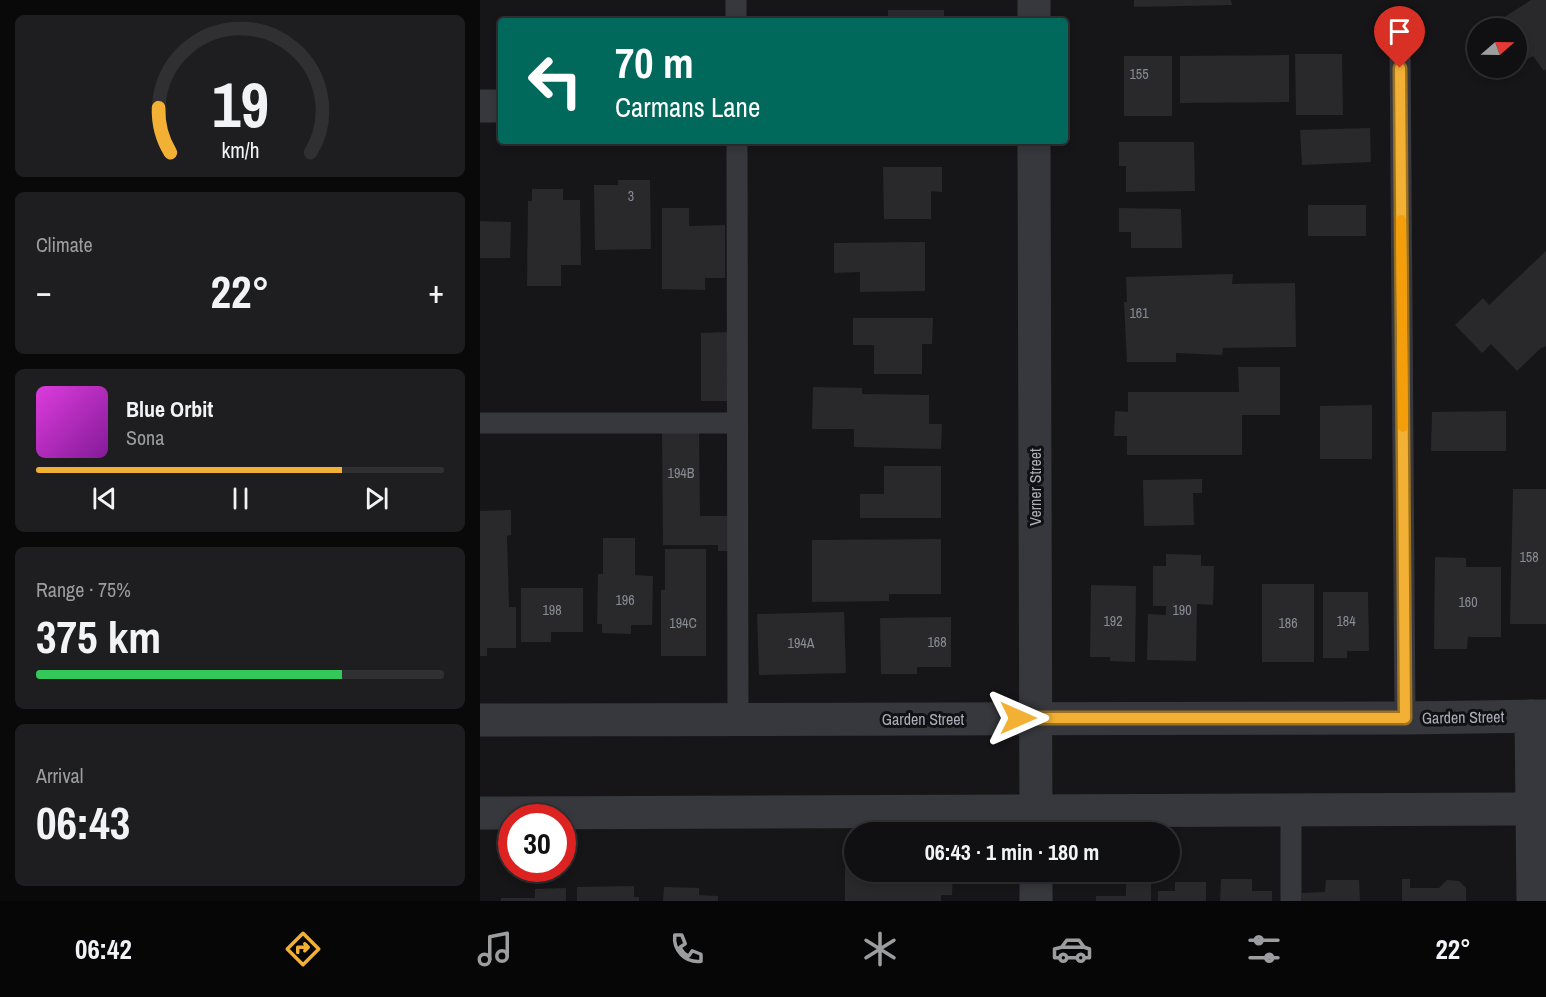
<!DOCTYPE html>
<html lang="en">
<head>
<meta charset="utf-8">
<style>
	body { margin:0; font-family:"Archivo Narrow",sans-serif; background:#1e1e20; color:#f1f3f6; height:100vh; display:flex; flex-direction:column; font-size:22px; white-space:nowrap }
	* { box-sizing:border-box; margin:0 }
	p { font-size:20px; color:#9c9d9f }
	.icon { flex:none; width:33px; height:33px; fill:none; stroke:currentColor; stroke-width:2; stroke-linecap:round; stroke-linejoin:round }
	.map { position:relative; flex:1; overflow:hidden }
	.sheet { display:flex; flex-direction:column; gap:15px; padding:15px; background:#09090a; width:480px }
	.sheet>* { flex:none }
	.top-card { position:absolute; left:18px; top:18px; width:570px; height:126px; border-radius:6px; box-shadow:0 3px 9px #0003,0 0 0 2px #303032; background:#00695c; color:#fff; overflow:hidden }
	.needle { width:39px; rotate:70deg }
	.tools { position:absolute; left:987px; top:18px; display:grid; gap:12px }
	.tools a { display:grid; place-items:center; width:60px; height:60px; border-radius:50%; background:#101012; box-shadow:0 3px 9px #0003,0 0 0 2px #303032; font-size:30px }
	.speed { position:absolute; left:18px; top:804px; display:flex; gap:12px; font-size:30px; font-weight:700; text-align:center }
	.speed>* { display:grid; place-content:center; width:78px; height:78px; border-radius:50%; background:#101012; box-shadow:0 3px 9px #0003,0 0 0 2px #303032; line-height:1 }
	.speed .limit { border:9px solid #d22; background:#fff; color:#111 }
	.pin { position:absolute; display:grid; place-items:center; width:51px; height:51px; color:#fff; margin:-62px -26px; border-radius:50% 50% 50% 0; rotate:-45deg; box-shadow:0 0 6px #0007 }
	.pin .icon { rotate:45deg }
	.me { position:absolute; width:66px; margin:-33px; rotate:90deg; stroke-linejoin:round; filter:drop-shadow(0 0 4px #0008) }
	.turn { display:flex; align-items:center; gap:21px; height:126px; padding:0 18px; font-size:27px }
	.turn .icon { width:78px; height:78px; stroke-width:2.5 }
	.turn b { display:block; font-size:42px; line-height:51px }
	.big { font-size:45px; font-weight:700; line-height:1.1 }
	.sheet .widget { flex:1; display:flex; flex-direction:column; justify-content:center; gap:9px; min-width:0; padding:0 21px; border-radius:9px; background:#1e1e20 }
	.sheet .dial { align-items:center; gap:0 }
	.dial svg { height:156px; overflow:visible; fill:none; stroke:#303032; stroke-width:7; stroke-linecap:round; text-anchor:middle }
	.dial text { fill:#f1f3f6; stroke:none }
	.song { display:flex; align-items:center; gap:18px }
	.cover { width:72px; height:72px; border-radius:9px; background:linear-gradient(135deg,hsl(300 70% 55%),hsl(290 70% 35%)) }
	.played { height:6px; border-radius:3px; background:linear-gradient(90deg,#f2b134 75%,#303032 75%) }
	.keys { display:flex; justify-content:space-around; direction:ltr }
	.heat { display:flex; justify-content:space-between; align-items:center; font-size:33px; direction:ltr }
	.charge { height:9px; border-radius:4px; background:linear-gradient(90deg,#34c759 75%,#303032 0) }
	.trip { position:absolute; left:364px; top:822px; width:336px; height:60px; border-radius:30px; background:#101012; box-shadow:0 3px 9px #0003,0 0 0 2px #303032; font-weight:700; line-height:60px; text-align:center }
	.tab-bar { display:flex; height:96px; justify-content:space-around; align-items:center; background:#060607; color:#9c9d9f }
	.tab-bar .icon { width:42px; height:42px }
	.tab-bar .current { color:#f2b134 }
	.tab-bar b { font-size:27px; color:#f1f3f6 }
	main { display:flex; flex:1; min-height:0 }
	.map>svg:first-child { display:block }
	.building { fill:#29292c }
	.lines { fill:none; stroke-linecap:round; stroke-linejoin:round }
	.service { stroke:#37383d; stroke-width:21 }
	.minor { stroke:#37383d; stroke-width:33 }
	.route-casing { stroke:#9d7322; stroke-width:15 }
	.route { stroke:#f2b134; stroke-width:10 }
	.slow { stroke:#f59e0b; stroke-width:10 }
	.labels { text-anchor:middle; stroke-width:6; stroke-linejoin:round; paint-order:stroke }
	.number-label { font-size:14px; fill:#888b94 }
	.street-label { font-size:16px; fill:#a8adb8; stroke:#111113 }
</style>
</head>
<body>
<main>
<section class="sheet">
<div class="widget dial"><svg viewBox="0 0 100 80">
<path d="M14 69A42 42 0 1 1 86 69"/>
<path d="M14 69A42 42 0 0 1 8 46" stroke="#f2b134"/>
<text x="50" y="56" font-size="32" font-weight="700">19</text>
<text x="50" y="72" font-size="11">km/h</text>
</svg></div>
<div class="widget"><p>Climate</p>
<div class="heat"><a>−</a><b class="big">22°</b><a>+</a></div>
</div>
<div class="widget">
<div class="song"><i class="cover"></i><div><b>Blue Orbit</b><p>Sona</p></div></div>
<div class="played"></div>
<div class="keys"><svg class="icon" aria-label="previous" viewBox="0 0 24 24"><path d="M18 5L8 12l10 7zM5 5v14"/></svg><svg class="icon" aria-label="pause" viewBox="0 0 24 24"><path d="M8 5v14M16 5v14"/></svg><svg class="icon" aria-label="next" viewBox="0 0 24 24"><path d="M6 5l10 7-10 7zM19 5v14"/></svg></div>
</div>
<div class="widget"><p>Range · 75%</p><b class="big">375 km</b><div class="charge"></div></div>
<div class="widget"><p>Arrival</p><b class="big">06:43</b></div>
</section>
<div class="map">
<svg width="1066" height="901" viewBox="0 0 1066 901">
	<rect width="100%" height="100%" fill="#161618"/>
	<g class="building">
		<path d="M 654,0 L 751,0 L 752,5 L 654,7 Z"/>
		<path d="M 1051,0 L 1066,0 L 1066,69 L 1064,71 L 1053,56 L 1036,66 L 1036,28 L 1007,28 Z"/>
		<rect x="408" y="10" width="56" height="11"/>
		<path d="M 815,54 L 862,54 L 863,115 L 816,115 Z"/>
		<path d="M 809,55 L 809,102 L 700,103 L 700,56 Z"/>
		<rect x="644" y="56" width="48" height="60"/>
		<path d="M 1008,68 L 1035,68 L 1016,80 Z"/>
		<path d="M 890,128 L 891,162 L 822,165 L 820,130 Z"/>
		<path d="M 639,142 L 714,142 L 715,191 L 646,192 L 646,166 L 639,166 Z"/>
		<path d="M 403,167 L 462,167 L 462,192 L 451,191 L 451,219 L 404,219 Z"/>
		<path d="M 138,180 L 170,180 L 171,249 L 115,250 L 114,185 L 138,185 Z"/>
		<path d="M 52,189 L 83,189 L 83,200 L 100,200 L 101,265 L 81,265 L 81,286 L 47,286 L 48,201 L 52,201 Z"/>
		<rect x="828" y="205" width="58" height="31"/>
		<path d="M 182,208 L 209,208 L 209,226 L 245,225 L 245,278 L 225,278 L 225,290 L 182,289 Z"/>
		<path d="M 639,208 L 701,209 L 702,248 L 651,248 L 651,232 L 639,232 Z"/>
		<path d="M 0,221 L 31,222 L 30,258 L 0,258 Z"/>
		<path d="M 445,242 L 445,291 L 380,292 L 380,272 L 354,273 L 354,243 Z"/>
		<path d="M 1066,251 L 1066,346 L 1063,348 L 1062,347 L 1037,371 L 1011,344 L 1002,353 L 975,325 L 1003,298 L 1009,305 Z"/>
		<path d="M 753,274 L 752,284 L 815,283 L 816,347 L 743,348 L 742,355 L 696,353 L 696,362 L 647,362 L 644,302 L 647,302 L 646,277 Z"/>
		<path d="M 373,318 L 453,318 L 452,344 L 442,344 L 442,374 L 394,374 L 394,345 L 373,345 Z"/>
		<path d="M 249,332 L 248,401 L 221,401 L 221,333 Z"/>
		<path d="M 758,367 L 800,367 L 800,415 L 762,415 L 762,455 L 647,455 L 647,436 L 634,436 L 635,411 L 648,412 L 648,392 L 759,392 Z"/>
		<path d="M 333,387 L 382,388 L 382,394 L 449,395 L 449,424 L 462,424 L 461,449 L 374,447 L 374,429 L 332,429 Z"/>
		<path d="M 892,405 L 892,459 L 840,459 L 840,406 Z"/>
		<path d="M 1026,411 L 1026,451 L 951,451 L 952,412 Z"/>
		<path d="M 182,430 L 219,430 L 220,516 L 249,516 L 249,551 L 238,551 L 238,545 L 183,545 Z"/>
		<path d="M 404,466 L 461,466 L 461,518 L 380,518 L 380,494 L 404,494 Z"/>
		<path d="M 722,479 L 722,493 L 713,493 L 714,525 L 664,526 L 663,480 Z"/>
		<path d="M 1033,489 L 1066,489 L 1066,624 L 1030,624 Z"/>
		<path d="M 31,510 L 31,535 L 27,536 L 29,607 L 36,607 L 36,648 L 7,648 L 7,656 L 0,656 L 0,511 Z"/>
		<path d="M 123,538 L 155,538 L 155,575 L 173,576 L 172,625 L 151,625 L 151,634 L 122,633 L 122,624 L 117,624 L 118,574 L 123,574 Z"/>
		<path d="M 461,539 L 461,594 L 409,594 L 409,601 L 332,602 L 332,540 Z"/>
		<path d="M 185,549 L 226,549 L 226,656 L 181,656 L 181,590 L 185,590 Z"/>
		<path d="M 686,554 L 721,555 L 721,566 L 734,566 L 733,605 L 717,604 L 716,661 L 667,660 L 668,614 L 686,615 L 686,606 L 673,606 L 673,566 L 686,566 Z"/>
		<path d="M 955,557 L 986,558 L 986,567 L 1021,567 L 1021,637 L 988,637 L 987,649 L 954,649 Z"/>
		<rect x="782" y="584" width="52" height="78"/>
		<path d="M 611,585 L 656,586 L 655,662 L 630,661 L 630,657 L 610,657 Z"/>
		<path d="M 41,588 L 103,588 L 103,632 L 71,632 L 71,642 L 41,642 Z"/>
		<path d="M 843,592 L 888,592 L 889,651 L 867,651 L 867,658 L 843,658 Z"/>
		<path d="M 364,612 L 366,673 L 279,675 L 277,614 Z"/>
		<path d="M 471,617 L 471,667 L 437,667 L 437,674 L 401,674 L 400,618 Z"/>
		<path d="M 365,863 L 375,863 L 375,872 L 473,872 L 472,895 L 461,895 L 461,901 L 365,901 Z"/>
		<path d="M 646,879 L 671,879 L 671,901 L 616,901 L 616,896 L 646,896 Z"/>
		<path d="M 741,879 L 772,879 L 772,891 L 792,891 L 792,901 L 740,901 Z"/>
		<path d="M 922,879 L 930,879 L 930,888 L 959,888 L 967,880 L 979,881 L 986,888 L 986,901 L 922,901 Z"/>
		<path d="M 846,880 L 879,880 L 880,901 L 822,901 L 822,893 L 845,892 Z"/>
		<path d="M 695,882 L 726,882 L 726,901 L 678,901 L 678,891 L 695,891 Z"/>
		<path d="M 154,886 L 154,897 L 159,897 L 159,901 L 97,901 L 97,887 Z"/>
		<path d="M 184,887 L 219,888 L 219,895 L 238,896 L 238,901 L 183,901 Z"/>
		<path d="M 86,888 L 86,901 L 21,901 L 21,898 L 55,898 L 55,889 Z"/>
	</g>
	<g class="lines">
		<g class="service">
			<path d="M 256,0 L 256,21"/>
			<path d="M 920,44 L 925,718"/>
			<path d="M 257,141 L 258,719"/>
			<path d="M 0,423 L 257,423"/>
			<path d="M 811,810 L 811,901"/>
		</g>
		<g class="minor">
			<path d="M 554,0 L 554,21"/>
			<path d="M 0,106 L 21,106"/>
			<path d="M 554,141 L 556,832"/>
			<path d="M 1051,716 L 1053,901"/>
			<path d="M 0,720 L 925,718 L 1066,716"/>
			<path d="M 0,813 L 1066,809"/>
			<path d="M 556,872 L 556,901"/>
		</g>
	</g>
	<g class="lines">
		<defs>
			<path id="route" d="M 538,718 L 925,718 L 920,68"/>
		</defs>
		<use href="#route" class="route-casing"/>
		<use href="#route" class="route"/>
		<path class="slow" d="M 921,220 L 923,427"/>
	</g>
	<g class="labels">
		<g class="number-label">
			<text x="659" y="79">155</text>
			<text x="151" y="201">3</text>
			<text x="659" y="318">161</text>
			<text x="201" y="478">194B</text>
			<text x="1049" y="562">158</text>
			<text x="145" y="605">196</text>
			<text x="988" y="607">160</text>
			<text x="72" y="615">198</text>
			<text x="702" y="615">190</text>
			<text x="633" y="626">192</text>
			<text x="866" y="626">184</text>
			<text x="203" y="628">194C</text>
			<text x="808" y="628">186</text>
			<text x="457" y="647">168</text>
			<text x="321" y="648">194A</text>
		</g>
		<g class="street-label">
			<text transform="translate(555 487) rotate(-90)" y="6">Verner Street</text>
			<text transform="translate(983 717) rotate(-1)" y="6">Garden Street</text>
			<text x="443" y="725">Garden Street</text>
		</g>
	</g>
</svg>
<div class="tools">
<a><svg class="needle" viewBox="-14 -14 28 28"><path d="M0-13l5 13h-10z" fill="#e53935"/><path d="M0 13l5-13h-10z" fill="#9c9d9f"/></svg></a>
</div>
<div class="speed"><div class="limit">30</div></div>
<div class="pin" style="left:920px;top:68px;background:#d93025"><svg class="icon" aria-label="arrive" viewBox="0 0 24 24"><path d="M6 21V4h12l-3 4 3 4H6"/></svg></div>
<svg class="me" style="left:538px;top:718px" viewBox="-20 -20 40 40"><path d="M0-17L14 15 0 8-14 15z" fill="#f2b134" stroke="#fff" stroke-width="4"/></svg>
<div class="trip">06:43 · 1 min · 180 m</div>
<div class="top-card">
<div class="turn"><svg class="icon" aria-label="left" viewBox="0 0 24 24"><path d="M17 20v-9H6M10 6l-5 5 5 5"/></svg><div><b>70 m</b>Carmans Lane</div></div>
</div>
</div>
</main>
<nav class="tab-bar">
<b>06:42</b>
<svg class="icon current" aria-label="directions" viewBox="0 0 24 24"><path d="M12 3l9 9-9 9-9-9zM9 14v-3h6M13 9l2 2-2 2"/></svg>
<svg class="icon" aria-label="music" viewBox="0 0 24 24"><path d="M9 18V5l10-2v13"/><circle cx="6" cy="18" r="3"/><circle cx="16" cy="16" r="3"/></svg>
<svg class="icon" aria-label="phone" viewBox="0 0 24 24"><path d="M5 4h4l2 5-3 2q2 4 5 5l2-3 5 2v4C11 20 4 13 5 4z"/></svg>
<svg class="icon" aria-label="climate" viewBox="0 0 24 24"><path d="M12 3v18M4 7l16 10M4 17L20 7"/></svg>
<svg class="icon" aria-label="car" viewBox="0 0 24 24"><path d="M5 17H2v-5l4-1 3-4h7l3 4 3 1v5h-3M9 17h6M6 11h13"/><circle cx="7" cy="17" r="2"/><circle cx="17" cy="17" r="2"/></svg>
<svg class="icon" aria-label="filters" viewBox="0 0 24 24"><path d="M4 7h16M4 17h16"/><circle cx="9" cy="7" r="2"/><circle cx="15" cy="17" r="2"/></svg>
<b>22°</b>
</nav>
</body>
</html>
